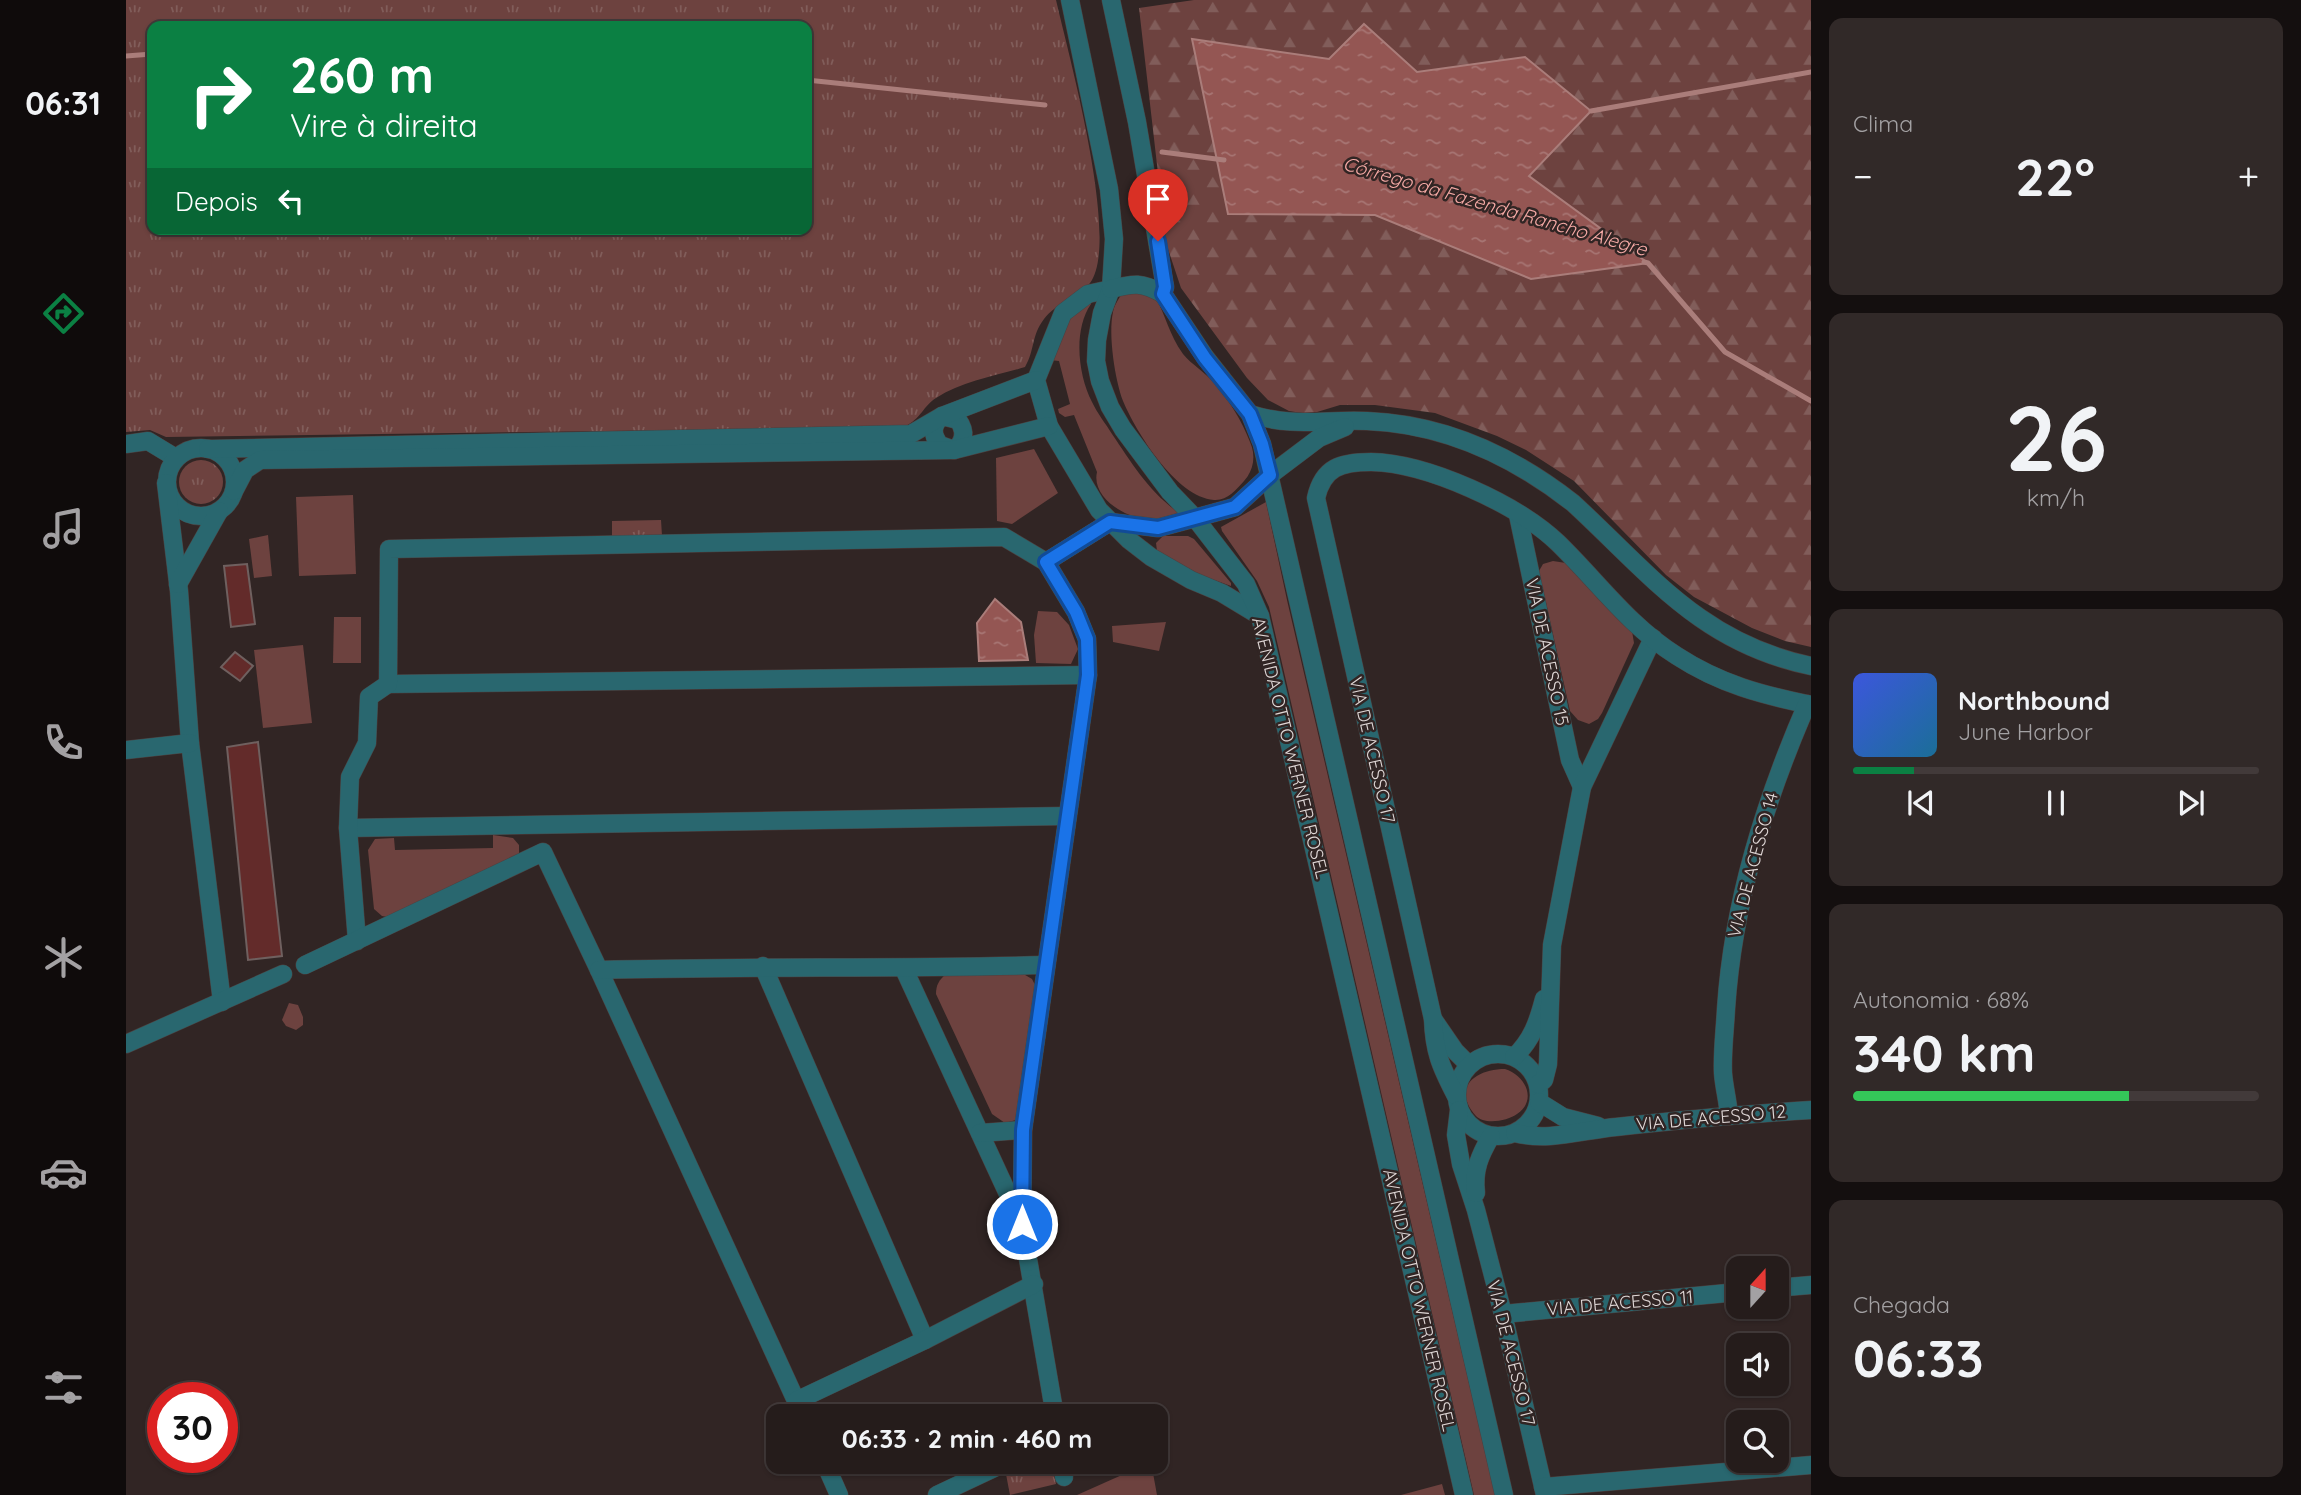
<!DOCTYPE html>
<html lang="pt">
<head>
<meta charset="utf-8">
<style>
	body { margin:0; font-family:Quicksand,sans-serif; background:#312928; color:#f1f3f6; height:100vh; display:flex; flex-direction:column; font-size:26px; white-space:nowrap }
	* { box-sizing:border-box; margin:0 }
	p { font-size:23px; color:#a3a1a3 }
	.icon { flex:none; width:38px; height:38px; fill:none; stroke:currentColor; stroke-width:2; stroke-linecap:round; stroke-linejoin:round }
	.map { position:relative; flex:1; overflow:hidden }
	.drawer { display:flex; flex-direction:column; gap:18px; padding:18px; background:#140f0f; width:490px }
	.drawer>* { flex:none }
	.guide { position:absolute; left:21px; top:21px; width:665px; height:214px; border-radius:14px; box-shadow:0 2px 5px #0004,0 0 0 2px #423a3a; background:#0b8043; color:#fff; overflow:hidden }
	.needle { width:46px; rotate:21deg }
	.buttons { position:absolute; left:1600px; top:1256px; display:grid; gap:14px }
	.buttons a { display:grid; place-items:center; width:63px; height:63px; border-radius:14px; background:#251c1b; box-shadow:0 2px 5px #0004,0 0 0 2px #423a3a; font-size:35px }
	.speed { position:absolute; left:21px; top:1382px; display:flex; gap:14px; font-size:35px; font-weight:700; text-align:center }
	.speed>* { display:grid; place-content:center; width:91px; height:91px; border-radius:50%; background:#251c1b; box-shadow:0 2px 5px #0004,0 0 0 2px #423a3a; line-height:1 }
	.speed .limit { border:10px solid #d22; background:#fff; color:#111 }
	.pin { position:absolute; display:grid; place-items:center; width:60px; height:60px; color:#fff; margin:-72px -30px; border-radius:50% 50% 50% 0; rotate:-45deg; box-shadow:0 0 7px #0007 }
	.pin .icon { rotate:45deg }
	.me { position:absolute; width:77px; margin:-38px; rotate:0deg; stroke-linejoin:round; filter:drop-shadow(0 0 5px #0008) }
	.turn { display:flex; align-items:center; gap:24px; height:147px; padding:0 28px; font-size:32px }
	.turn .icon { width:91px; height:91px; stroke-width:2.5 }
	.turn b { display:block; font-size:49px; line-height:60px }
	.then { display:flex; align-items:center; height:66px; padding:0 28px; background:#0003; gap:14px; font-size:26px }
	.big { font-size:52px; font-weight:800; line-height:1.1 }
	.drawer .card { flex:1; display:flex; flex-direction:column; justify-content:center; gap:10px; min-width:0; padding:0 24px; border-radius:14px; background:#312928 }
	.drawer .dial { align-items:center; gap:0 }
	.dial b { font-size:91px; line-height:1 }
	.song { display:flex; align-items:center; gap:21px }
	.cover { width:84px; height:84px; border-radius:10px; background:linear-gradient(135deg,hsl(230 70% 55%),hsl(200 70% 35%)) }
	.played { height:7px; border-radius:4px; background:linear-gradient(90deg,#0b8043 15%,#423a3a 15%) }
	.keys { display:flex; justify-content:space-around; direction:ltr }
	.heat { display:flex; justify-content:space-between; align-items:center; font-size:38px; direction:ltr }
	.charge { height:10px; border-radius:5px; background:linear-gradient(90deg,#34c759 68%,#423a3a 0) }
	.trip { position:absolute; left:640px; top:1404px; width:402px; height:70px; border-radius:14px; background:#251c1b; box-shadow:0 2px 5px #0004,0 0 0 2px #423a3a; font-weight:800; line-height:70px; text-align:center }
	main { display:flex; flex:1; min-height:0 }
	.dock { display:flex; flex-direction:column; width:126px; justify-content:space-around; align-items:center; background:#0f0b0b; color:#a3a1a3 }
	.dock .icon { width:49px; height:49px }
	.dock .on { color:#0b8043 }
	.dock b { font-size:32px; color:#f1f3f6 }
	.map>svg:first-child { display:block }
	.grass { fill:url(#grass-tufts); fill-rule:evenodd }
	.forest { fill:url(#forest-firs) }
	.park { fill:#6d423f }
	.water { fill:url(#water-ripples); stroke:#aa7d7a; stroke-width:2 }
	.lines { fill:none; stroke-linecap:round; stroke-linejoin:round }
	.stream { stroke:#aa7d7a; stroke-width:5 }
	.building { fill:#632b2a; stroke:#6f605f; stroke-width:2 }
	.minor-casing { stroke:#4d4140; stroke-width:19 }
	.tertiary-casing { stroke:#4d4140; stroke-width:19 }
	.minor { stroke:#29676f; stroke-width:18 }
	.tertiary { stroke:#29676f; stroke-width:18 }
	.route-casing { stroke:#114b97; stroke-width:18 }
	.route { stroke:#1a73e8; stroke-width:12 }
	.labels { text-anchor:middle; stroke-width:5; stroke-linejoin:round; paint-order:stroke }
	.street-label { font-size:18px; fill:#dfd7d6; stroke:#312524 }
	.water-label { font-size:19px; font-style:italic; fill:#f6aaa6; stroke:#312524 }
</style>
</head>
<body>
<main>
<nav class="dock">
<b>06:31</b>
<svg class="icon on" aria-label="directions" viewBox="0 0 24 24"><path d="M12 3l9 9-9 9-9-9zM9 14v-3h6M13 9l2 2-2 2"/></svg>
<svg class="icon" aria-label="music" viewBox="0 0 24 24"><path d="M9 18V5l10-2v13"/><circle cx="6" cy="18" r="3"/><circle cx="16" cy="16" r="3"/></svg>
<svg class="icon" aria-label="phone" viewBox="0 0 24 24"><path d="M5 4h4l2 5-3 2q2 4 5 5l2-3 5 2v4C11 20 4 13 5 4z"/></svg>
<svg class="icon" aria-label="climate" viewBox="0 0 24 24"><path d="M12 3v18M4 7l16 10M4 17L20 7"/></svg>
<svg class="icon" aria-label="car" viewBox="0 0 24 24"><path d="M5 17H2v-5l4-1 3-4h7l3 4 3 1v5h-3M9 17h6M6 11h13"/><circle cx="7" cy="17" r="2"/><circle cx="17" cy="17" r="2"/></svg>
<svg class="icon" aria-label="filters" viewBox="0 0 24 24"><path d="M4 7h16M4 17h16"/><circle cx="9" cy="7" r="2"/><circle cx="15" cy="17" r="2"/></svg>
</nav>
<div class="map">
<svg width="1685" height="1495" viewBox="0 0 1685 1495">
	<defs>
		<pattern id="grass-tufts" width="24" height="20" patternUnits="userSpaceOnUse" patternTransform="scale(1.75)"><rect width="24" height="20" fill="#6d423f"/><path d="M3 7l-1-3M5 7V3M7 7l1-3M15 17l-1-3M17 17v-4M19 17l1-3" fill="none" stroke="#815d5a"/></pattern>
		<pattern id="forest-firs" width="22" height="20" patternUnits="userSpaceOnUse" patternTransform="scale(1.75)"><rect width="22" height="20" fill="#6d423f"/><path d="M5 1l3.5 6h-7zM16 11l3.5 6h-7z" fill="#815d5a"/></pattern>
		<pattern id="water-ripples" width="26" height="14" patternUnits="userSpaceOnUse" patternTransform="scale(1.75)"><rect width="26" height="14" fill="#945653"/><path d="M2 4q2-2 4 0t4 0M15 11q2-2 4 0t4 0" fill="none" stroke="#a77573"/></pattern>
	</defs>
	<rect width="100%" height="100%" fill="#312524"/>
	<g class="grass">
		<path d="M 0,0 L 930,0 C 942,53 995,242 964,283 C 956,294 929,304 918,319 C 905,336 909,350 899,367 C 870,376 836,381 810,398 C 797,406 796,418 778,427 L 40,437 L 24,430 L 0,432 ZM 26,26 L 681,26 L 681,229 L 26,229 Z"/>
		<circle cx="75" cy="482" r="22"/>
		<path d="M 535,520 L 536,536 L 486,536 L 486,521 Z"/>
		<path d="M 908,1461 L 925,1461 L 930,1484 L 884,1495 L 879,1469 Z"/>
	</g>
	<path class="forest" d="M 1068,0 L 1685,0 L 1685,647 L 1659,641 L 1626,628 L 1568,597 L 1540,575 L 1448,481 L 1400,450 L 1371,436 L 1309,413 L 1249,405 L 1214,405 L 1191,412 L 1176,413 L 1163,411 L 1142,400 L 1121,378 L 1055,288 L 1040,243 L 1013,8 Z"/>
	<g class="park">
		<path d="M 1005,290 L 1029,297 C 1040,315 1043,335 1057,354 C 1066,365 1079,372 1088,383 C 1103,400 1116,421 1124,442 C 1130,455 1128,470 1118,481 C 1110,490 1101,501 1088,500 C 1050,497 1010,432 997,401 C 989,380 982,334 987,312 C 988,305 993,299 996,293 Z"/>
		<path d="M 962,303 L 965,304 C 947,330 952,375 966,402 C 971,413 980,424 986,434 C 1005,462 1023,492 1052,512 C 1027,534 963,506 971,472 L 948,415 L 939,417 L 933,413 L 932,409 L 944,404 L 933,361 L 924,360 L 937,317 Z"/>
		<path d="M 908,449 L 932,493 L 886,524 L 871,521 L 870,458 Z"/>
		<path d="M 227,495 L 230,574 L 173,576 L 170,497 Z"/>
		<path d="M 1140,502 L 1161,600 L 1369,1495 L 1348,1495 L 1143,607 L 1131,581 L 1096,531 L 1095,527 Z"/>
		<path d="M 142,535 L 146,576 L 128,578 L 123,539 Z"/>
		<path d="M 1037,536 L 1062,536 L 1068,539 L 1105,583 L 1105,586 L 1063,571 L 1031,551 L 1030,543 Z"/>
		<path d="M 1427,561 L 1440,563 L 1506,631 L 1508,643 L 1476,713 L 1472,719 L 1463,724 L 1452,720 L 1444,711 L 1413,571 L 1417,564 Z"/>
		<path d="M 912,611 L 931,612 L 943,625 L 952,649 L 945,664 L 910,663 L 908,635 Z"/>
		<path d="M 208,617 L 235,617 L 235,663 L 207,663 Z"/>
		<path d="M 1040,622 L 1033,651 L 987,642 L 986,626 Z"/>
		<path d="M 177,645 L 186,723 L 137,728 L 128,650 Z"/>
		<path d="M 367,835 L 387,838 L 393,845 L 393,854 L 261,917 L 256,916 L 248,909 L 242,850 L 249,839 L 268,838 L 269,850 L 367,848 Z"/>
		<path d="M 894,972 L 906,979 L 909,985 L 890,1120 L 879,1123 L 866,1114 L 810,994 C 810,985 813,980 820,974 Z"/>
		<path d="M 163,1003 L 172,1005 L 177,1017 L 177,1025 L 170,1030 L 160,1026 L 156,1020 Z"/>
		<path d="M 1379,1069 C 1399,1075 1412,1100 1391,1114 C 1382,1121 1358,1125 1350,1116 C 1325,1088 1349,1069 1379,1069 Z"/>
		<path d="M 1025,1462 L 1031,1495 L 951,1495 Z"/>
		<path d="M 1316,1484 L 1319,1495 L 1275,1495 Z"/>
	</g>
	<g class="water">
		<path d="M 1238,24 L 1291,72 L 1399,57 L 1465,111 L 1403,176 L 1522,263 L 1405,279 L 1249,215 L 1102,214 L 1066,39 L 1203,59 Z"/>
		<path d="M 869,599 L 895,622 L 902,660 L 853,661 L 851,623 Z"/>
	</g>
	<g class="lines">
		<g class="stream">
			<path d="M 0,56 L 26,54"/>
			<path d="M 681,80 L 919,105"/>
			<path d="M 1465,111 L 1685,72"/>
			<path d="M 1036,152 L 1098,160"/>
			<path d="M 1518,262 L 1522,263 L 1599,352 L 1685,401"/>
		</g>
	</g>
	<g class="building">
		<path d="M 121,564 L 129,624 L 105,627 L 98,566 Z"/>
		<path d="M 109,652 L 127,666 L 114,681 L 95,667 Z"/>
		<path d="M 132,742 L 156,956 L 122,960 L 101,747 Z"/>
	</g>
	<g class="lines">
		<defs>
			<g id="minor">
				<path d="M 985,289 L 962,294 L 937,313 L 910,380 L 923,426 L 973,510 L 1003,540 L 1025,557 L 1065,580 L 1096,593 L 1134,616"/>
				<path d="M 816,416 L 832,420 C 840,431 839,442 828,450 L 814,445 C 805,434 806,425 816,416 Z"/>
				<path d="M 0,444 L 22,441 L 50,458"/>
				<circle cx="75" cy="482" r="34"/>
				<path d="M 82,449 L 785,434 L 816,416 L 910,380"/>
				<path d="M 40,483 L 53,591 L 64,743 L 96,1002"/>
				<path d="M 108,491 L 119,470 L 134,460 L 828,450 L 923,426"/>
				<path d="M 1392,515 L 1444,760 L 1456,787"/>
				<path d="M 920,562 L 984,522 L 1032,528 L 1069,518"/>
				<path d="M 52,584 L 93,511"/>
				<path d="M 262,684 L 962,675"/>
				<path d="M 0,750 L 64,743"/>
				<path d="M 222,828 L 941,816"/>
				<path d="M 231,941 L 222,828 L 224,777 L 241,743 L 243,697 L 262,684 L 263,549 L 878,537 L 920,562 L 950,612 L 961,639 L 962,675 L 897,1130 L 896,1224 L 929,1416"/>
				<path d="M 179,965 L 417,852 L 473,970 L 677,1416"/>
				<path d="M 637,966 L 799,1340"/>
				<path d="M 778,969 L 894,1220"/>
				<path d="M 473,970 C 622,966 771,969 920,965"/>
				<path d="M 1307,1019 L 1329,1051 L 1343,1065"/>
				<path d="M 0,1044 L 157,974"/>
				<circle cx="1372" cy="1095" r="41"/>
				<path d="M 1388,1057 C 1406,1040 1412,1022 1418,999"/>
				<path d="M 1412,1084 L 1418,1080 L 1422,1064 L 1426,945 L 1456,787 L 1527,638"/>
				<path d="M 1330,1096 C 1315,1067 1308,1052 1307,1019 L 1190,498 C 1197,467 1215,462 1245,462 C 1301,463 1391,504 1432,543 C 1472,582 1503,626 1551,656 C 1594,684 1636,695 1685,705"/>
				<path d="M 1413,1102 L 1437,1117 L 1472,1126"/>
				<path d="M 1333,1110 L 1330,1135 L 1335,1164 L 1350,1210 L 1377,1314 L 1419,1495"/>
				<path d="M 1603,1116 C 1602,1101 1598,1087 1597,1073 C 1596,1052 1599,1030 1600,1009 C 1607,902 1639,801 1681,704"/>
				<path d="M 854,1133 L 897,1130"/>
				<path d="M 1389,1133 C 1422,1142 1457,1130 1490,1127 C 1555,1120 1620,1114 1685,1110"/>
				<path d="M 1350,1193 C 1347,1170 1354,1155 1365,1136"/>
				<path d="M 1650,1288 L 1685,1285"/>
				<path d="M 1377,1314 L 1612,1292"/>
				<path d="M 670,1401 L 799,1340 L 908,1284"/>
				<path d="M 698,1461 L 713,1495"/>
				<path d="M 936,1461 L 938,1477"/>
				<path d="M 1417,1487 L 1685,1465"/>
				<path d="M 811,1495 L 883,1461"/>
			</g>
			<g id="tertiary">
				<path d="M 944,0 L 983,189 L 988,239 L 985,289 L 976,313 L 971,340 L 970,361 L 974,381 L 984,407 L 997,429 L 1044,492 L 1069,518 L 1120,584 L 1134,616 L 1338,1495"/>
				<path d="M 985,0 L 1011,122 L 1039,287 L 1037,294 L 1079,357 L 1124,414 L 1136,444 L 1378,1495"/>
				<path d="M 985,289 C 1008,283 1016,282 1037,294"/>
				<path d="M 1124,414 C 1169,428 1196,419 1241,421 C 1317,424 1387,456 1447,503 C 1524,574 1575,643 1685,666"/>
				<path d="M 1069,518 L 1109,507 L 1144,475 L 1193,438 L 1219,427"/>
			</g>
		</defs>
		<use href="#minor" class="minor-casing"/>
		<use href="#tertiary" class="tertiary-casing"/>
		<use href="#minor" class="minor"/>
		<use href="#tertiary" class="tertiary"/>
	</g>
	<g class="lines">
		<defs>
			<path id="route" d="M 896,1224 L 897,1130 L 962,675 L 961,639 L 950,612 L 920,562 L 984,522 L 1032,528 L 1109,507 L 1144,475 L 1136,444 L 1124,414 L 1079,358 L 1037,294 L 1039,287 L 1032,241"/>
		</defs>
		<use href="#route" class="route-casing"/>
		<use href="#route" class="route"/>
	</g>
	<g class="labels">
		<g class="street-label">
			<text transform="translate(1421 652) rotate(78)" y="6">VIA DE ACESSO 15</text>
			<text transform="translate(1164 748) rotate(76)" y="6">AVENIDA OTTO WERNER ROSEL</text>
			<text transform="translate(1246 750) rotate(77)" y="6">VIA DE ACESSO 17</text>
			<text transform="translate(1627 865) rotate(-75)" y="6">VIA DE ACESSO 14</text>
			<text transform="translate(1585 1118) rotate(-5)" y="6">VIA DE ACESSO 12</text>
			<text transform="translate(1293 1300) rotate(77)" y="6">AVENIDA OTTO WERNER ROSEL</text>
			<text transform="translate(1494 1303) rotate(-5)" y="6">VIA DE ACESSO 11</text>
			<text transform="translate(1385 1353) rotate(76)" y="6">VIA DE ACESSO 17</text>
		</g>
		<g class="water-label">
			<text transform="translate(1369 206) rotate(16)" y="7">Córrego da Fazenda Rancho Alegre</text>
		</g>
	</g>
</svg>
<div class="buttons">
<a><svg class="needle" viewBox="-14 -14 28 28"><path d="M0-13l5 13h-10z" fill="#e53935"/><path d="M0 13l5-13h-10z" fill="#a3a1a3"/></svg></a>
<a><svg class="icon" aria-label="sound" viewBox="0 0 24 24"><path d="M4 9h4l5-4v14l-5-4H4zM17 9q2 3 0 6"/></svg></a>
<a><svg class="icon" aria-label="search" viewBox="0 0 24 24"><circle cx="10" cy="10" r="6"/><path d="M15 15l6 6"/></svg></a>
</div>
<div class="speed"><div class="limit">30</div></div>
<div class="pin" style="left:1032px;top:241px;background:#d93025"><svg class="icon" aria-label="arrive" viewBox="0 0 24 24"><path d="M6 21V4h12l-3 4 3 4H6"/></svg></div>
<svg class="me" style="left:896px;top:1224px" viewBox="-20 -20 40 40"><circle r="17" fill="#1a73e8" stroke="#fff" stroke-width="3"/><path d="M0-11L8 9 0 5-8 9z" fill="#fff"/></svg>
<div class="trip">06:33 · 2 min · 460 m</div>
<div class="guide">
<div class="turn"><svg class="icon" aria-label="right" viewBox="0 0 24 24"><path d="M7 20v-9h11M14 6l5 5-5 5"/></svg><div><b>260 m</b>Vire à direita</div></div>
<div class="then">Depois<svg class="icon" aria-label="left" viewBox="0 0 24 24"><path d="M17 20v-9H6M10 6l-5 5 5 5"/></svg></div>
</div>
</div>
<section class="drawer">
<div class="card"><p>Clima</p>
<div class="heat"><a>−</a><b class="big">22°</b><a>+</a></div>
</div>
<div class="card dial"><b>26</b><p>km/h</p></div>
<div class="card">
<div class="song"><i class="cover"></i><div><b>Northbound</b><p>June Harbor</p></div></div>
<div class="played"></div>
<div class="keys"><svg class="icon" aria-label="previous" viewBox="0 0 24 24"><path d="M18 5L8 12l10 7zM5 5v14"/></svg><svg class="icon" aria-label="pause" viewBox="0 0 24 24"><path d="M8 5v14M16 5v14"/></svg><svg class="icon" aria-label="next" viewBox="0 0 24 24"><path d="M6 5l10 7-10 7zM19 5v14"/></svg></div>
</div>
<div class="card"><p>Autonomia · 68%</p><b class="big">340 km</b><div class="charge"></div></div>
<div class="card"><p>Chegada</p><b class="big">06:33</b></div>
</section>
</main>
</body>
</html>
